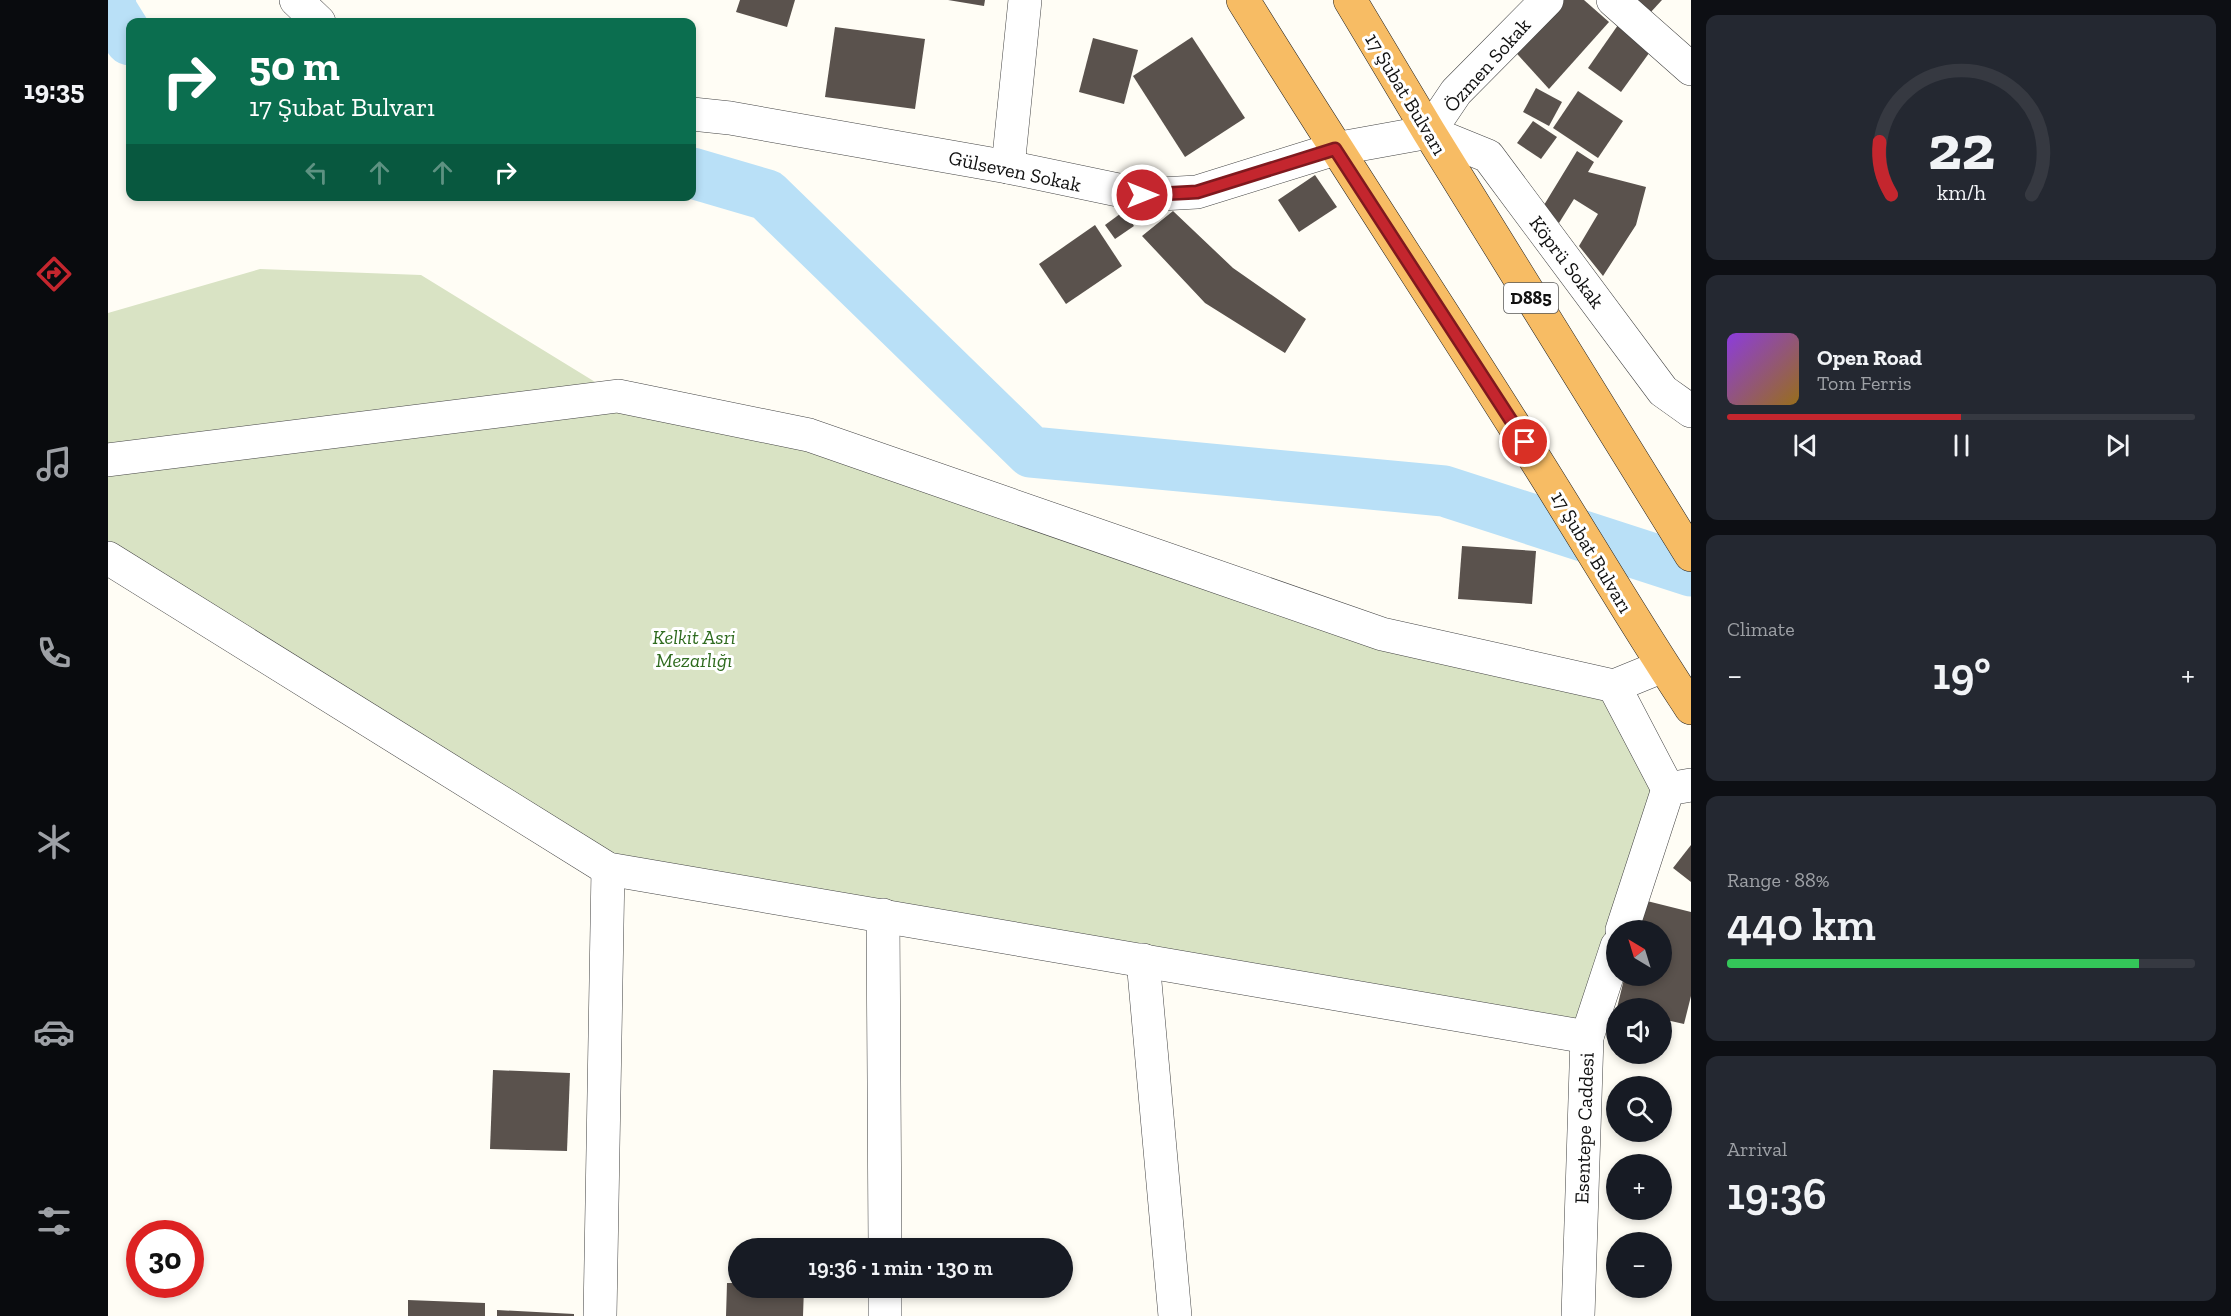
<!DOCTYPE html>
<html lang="en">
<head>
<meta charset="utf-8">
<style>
	body { margin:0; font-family:"Zilla Slab",serif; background:#242831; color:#f1f3f6; height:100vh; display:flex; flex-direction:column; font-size:22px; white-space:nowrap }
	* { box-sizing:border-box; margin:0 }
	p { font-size:20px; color:#9ea1a6 }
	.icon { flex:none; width:33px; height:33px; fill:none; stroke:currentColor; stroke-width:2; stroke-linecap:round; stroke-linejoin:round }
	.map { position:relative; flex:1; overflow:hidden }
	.drawer { display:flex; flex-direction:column; gap:15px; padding:15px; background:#0d0f14; width:540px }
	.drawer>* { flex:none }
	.hud { position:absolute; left:18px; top:18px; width:570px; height:183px; border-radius:12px; box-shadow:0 3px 9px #0003; background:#0b6e4f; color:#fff; overflow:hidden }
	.needle { width:39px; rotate:322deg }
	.buttons { position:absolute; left:1498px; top:920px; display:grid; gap:12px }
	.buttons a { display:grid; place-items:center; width:66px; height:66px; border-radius:50%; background:#171b24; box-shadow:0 3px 9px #0003; font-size:30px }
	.speed { position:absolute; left:18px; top:1220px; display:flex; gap:12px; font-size:30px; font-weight:700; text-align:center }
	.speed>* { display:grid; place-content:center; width:78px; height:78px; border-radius:50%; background:#171b24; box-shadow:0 3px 9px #0003; line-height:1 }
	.speed .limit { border:9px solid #d22; background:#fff; color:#111 }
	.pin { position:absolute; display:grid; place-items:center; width:51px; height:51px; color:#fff; margin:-26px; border:3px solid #fff; border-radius:50%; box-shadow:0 2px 6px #0007 }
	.me { position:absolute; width:66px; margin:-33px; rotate:90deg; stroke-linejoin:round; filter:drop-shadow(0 0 4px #0008) }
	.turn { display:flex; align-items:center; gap:21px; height:126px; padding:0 24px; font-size:27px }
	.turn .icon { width:78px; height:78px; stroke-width:2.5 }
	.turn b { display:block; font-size:42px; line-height:51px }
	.lanes { display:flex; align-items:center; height:57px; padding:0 24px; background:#0003; justify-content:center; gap:30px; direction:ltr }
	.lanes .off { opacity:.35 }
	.big { font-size:45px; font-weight:600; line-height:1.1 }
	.drawer .tile { flex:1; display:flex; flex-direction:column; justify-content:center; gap:9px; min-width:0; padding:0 21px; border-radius:12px; background:#242831 }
	.drawer .dial { align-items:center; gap:0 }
	.dial svg { height:156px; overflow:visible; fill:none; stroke:#363941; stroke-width:7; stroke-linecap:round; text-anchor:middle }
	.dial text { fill:#f1f3f6; stroke:none }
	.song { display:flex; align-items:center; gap:18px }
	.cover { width:72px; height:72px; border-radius:9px; background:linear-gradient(135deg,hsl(270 70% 55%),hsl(40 70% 35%)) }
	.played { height:6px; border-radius:3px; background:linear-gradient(90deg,#c4262e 50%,#363941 50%) }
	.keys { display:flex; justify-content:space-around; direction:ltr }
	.heat { display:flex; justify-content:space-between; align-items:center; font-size:33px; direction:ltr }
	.charge { height:9px; border-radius:4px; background:linear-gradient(90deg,#34c759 88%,#363941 0) }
	.trip { position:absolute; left:620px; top:1238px; width:345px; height:60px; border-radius:30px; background:#171b24; box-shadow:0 3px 9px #0003; font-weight:600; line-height:60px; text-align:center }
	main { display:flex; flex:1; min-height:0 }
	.dock { display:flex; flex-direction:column; width:108px; justify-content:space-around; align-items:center; background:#090b0e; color:#9ea1a6 }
	.dock .icon { width:42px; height:42px }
	.dock .current { color:#c4262e }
	.dock b { font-size:27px; color:#f1f3f6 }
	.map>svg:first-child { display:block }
	.cemetery { fill:#d9e3c4 }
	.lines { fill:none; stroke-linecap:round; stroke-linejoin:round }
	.river { stroke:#b9e0f7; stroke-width:51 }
	.building { fill:#5a524d }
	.minor-casing { stroke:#444; stroke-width:34 }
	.tertiary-casing { stroke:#444; stroke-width:34 }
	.trunk-casing { stroke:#222; stroke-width:34 }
	.minor { stroke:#fff; stroke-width:33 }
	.tertiary { stroke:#fff; stroke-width:33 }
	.trunk { stroke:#f7bc64; stroke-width:33 }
	.route-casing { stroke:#7f191e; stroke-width:15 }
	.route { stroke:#c4262e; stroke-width:10 }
	.labels { text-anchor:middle; stroke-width:6; stroke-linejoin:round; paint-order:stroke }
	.shield { fill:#fff; stroke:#585858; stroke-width:1.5 }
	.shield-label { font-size:18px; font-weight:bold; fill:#111 }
	.street-label { font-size:20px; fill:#111; stroke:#fff }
	.park-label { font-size:20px; font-style:italic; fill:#2f6b1f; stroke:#fff }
</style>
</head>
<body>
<main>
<nav class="dock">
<b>19:35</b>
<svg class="icon current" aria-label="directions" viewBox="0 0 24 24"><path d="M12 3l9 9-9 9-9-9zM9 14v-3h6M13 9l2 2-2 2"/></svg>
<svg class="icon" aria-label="music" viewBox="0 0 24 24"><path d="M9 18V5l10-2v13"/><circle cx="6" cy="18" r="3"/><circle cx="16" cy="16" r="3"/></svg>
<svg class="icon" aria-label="phone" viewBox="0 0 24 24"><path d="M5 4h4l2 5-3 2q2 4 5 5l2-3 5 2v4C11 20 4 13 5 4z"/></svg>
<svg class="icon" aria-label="climate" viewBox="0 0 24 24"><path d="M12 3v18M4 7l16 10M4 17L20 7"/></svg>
<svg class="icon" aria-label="car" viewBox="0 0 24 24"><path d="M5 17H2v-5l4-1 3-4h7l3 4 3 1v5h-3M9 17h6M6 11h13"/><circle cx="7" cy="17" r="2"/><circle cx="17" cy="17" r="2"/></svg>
<svg class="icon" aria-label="filters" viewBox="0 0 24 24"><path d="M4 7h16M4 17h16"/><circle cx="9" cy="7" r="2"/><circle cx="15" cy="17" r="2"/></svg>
</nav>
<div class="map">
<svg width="1583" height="1316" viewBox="0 0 1583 1316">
	<rect width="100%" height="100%" fill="#fffdf5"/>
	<path class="cemetery" d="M 152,269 L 313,275 L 510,396 L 702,435 L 1274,634 L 1506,686 L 1560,789 L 1479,1037 L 500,869 L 0,558 L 0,313 Z"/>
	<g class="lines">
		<g class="river">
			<path d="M 2,0 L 4,11 L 22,40"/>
			<path d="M 584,173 L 659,195 L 923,452 L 1336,491 L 1583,571"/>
		</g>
	</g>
	<g class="building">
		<path d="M 632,0 L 687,0 L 679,27 L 628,12 Z"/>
		<path d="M 840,0 L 877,0 L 876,6 Z"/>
		<path d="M 1450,0 L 1476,0 L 1501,22 L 1441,89 L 1402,46 Z"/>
		<path d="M 1529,0 L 1554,0 L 1542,13 Z"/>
		<path d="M 1510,25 L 1544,49 L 1513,92 L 1480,68 Z"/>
		<path d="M 727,27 L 817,39 L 807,109 L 717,97 Z"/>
		<path d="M 1084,37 L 1137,118 L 1077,157 L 1025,76 Z"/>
		<path d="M 985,38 L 1030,50 L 1016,104 L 971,92 Z"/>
		<path d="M 1428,88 L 1454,102 L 1441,126 L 1415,112 Z"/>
		<path d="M 1470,91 L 1515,121 L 1490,158 L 1445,128 Z"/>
		<path d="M 1425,121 L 1449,137 L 1433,159 L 1409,143 Z"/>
		<path d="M 1469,151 L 1486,162 L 1480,172 L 1538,187 L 1528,225 L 1495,276 L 1471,246 L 1490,214 L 1466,199 L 1451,223 L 1436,205 Z"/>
		<path d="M 1207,175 L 1229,207 L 1191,232 L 1170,200 Z"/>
		<path d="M 1016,211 L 1026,226 L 1007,239 L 997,225 Z"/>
		<path d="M 1065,211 L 1125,268 L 1198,319 L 1177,353 L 1097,303 L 1034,236 Z"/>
		<path d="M 987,225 L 1014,266 L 958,304 L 931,264 Z"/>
		<path d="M 1354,546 L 1428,551 L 1424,604 L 1350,599 Z"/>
		<path d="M 1583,845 L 1583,882 L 1565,868 Z"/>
		<path d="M 1535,900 L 1583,912 L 1583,996 L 1576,1024 L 1554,1019 L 1554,1008 L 1509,1008 L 1517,975 L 1554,975 L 1554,930 L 1528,930 Z"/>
		<path d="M 385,1070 L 462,1073 L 459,1151 L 382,1149 Z"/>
		<path d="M 619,1283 L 630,1283 L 630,1287 L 696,1287 L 695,1316 L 618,1316 Z"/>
		<path d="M 300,1300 L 377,1303 L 377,1316 L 300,1316 Z"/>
		<path d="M 389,1310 L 466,1314 L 466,1316 L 389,1316 Z"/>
	</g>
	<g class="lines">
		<defs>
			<g id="minor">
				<path d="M 188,0 L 211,22"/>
				<path d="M 1505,0 L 1583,69"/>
				<path d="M 584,114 L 622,118 L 900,167 L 1034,195 L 1089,192 L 1227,149 L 1321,132"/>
				<path d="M 1321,132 L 1380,156 L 1555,391 L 1583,411"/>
				<path d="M 1321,132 L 1348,92 L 1439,0"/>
				<path d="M 900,167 L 917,0"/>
				<path d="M 775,915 L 777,1248"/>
				<path d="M 1035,960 L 1067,1316"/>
				<path d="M 777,1287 L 777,1316"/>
				<path d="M 492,1316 L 500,869"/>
			</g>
			<g id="tertiary">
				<path d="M 0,460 L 510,396 L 701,435 L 1274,634 L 1506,686 L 1555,666"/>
				<path d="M 0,558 L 500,869 L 1479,1037"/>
				<path d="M 1506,686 L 1560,789"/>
				<path d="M 1514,930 L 1560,789 L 1583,785"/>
				<path d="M 1470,1316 L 1479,1037 L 1509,946"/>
			</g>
			<g id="trunk">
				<path d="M 1135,0 C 1227,149 1324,295 1417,443 C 1473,531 1525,621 1583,708"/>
				<path d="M 1242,0 L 1321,132 L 1583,555"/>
			</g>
		</defs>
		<use href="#minor" class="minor-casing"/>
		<use href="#tertiary" class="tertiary-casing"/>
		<use href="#trunk" class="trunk-casing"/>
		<use href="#minor" class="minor"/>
		<use href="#tertiary" class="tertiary"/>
		<use href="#trunk" class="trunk"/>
	</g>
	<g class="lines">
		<defs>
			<path id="route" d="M 1034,195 L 1089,192 L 1227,149 L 1417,442"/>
		</defs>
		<use href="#route" class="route-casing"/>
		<use href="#route" class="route"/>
	</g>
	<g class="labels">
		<rect class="shield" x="1396" y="283" width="54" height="30" rx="4.5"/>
		<g class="shield-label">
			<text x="1423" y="304">D885</text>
		</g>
		<g class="street-label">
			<text transform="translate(1379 65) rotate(-48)" y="7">Özmen Sokak</text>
			<text transform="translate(1298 94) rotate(59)" y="7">17 Şubat Bulvarı</text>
			<text transform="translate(907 171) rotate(12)" y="7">Gülseven Sokak</text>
			<text transform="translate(1459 262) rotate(53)" y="7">Köprü Sokak</text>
			<text transform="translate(1484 552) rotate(59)" y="7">17 Şubat Bulvarı</text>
			<text transform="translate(1476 1128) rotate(-88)" y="7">Esentepe Caddesi</text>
		</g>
		<g class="park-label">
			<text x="586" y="644">Kelkit Asri<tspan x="586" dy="23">Mezarlığı</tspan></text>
		</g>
	</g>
</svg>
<div class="buttons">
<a><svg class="needle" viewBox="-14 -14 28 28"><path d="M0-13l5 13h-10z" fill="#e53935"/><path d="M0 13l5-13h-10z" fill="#9ea1a6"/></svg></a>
<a><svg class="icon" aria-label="sound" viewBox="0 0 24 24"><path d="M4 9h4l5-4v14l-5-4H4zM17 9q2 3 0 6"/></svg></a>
<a><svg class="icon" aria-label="search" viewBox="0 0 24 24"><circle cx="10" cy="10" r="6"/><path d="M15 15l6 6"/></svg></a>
<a>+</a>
<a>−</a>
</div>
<div class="speed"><div class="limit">30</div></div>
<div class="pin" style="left:1417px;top:442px;background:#d93025"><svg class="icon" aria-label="arrive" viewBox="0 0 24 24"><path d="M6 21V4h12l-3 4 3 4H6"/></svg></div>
<svg class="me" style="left:1034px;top:195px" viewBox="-20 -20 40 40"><circle r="17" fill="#c4262e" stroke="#fff" stroke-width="3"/><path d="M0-11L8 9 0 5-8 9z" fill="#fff"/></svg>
<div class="trip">19:36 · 1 min · 130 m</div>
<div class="hud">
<div class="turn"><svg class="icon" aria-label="right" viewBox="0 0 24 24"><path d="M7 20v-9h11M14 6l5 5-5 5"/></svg><div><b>50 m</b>17 Şubat Bulvarı</div></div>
<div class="lanes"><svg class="icon off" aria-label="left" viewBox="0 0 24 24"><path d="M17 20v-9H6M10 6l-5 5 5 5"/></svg><svg class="icon off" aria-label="ahead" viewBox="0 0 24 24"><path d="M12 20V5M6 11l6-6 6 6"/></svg><svg class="icon off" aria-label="ahead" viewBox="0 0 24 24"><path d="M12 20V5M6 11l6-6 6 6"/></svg><svg class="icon" aria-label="right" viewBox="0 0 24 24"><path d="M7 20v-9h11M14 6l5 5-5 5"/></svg></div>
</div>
</div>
<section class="drawer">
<div class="tile dial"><svg viewBox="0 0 100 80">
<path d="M14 69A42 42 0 1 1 86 69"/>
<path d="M14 69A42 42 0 0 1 8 42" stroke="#c4262e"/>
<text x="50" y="56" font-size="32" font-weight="700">22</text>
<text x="50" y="72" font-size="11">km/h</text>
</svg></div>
<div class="tile">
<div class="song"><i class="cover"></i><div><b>Open Road</b><p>Tom Ferris</p></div></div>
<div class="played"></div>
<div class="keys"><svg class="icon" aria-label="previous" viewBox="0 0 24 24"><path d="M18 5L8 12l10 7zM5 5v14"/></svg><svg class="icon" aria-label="pause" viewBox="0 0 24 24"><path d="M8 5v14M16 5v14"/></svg><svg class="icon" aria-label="next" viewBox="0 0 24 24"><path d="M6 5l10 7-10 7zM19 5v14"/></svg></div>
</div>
<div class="tile"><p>Climate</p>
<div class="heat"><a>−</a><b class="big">19°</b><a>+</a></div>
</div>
<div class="tile"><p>Range · 88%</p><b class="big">440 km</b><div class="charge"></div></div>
<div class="tile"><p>Arrival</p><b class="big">19:36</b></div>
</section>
</main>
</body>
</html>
